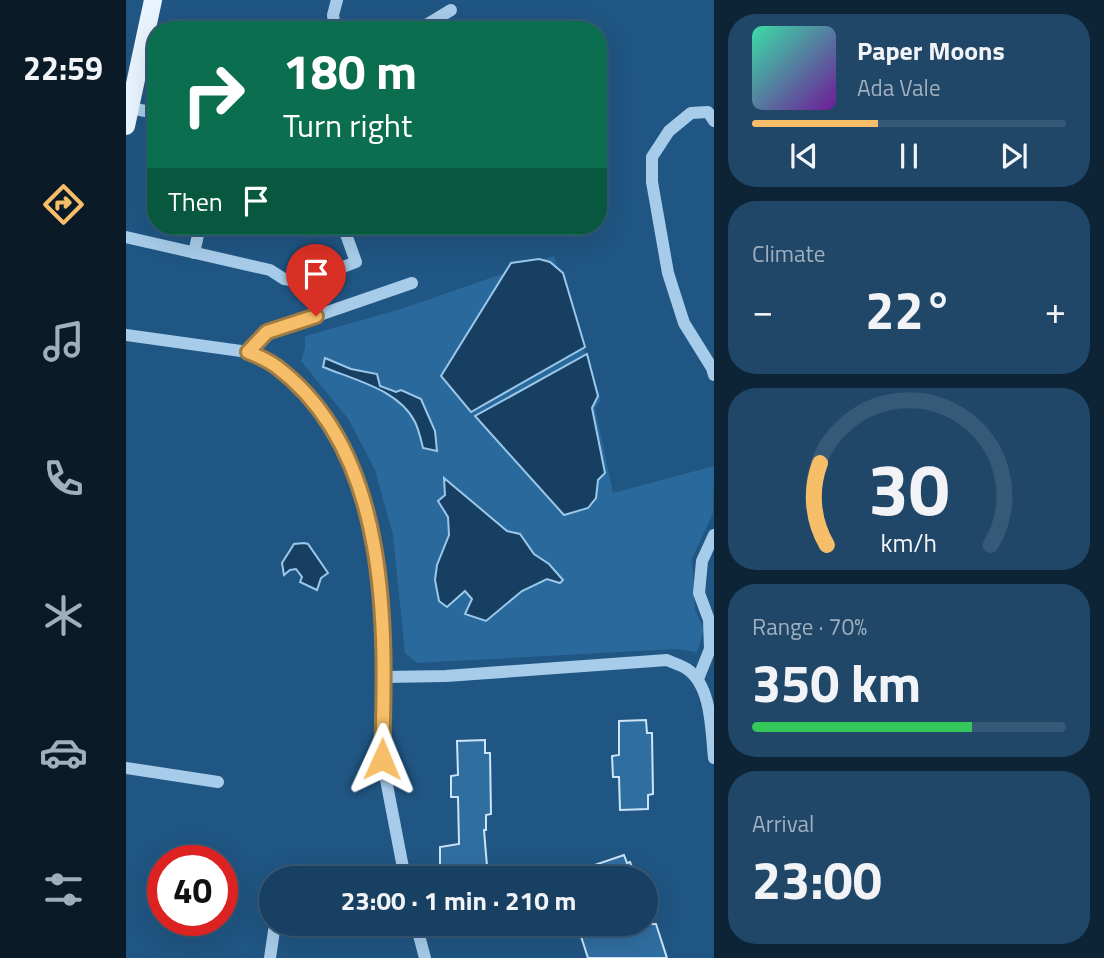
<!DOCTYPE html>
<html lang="en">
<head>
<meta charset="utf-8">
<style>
	body { margin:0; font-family:"Titillium Web",sans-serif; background:#214768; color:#f1f3f6; height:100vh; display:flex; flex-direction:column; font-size:26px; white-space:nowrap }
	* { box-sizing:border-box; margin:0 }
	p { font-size:23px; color:#9fafbe }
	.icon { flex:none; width:38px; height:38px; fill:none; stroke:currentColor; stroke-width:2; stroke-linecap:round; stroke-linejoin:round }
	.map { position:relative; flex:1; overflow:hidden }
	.sheet { display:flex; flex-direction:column; gap:14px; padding:14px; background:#0d2336; width:390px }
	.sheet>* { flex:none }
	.hud { position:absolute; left:21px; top:21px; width:460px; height:214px; border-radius:28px; box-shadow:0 7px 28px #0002,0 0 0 2px #365977; background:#0b6e4f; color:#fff; overflow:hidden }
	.speed { position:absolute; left:21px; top:845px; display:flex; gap:14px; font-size:35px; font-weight:700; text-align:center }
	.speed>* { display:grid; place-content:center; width:91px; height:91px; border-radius:50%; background:#184062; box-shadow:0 7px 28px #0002,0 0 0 2px #365977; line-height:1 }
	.speed .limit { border:10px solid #d22; background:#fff; color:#111 }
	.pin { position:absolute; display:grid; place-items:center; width:60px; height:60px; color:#fff; margin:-72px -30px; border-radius:50% 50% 50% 0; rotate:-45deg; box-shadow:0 0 7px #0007 }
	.pin .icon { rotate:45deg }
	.me { position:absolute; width:77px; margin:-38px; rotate:1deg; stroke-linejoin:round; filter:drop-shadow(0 0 5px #0008) }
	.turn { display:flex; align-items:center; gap:24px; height:147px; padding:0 21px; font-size:32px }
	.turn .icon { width:91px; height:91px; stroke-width:2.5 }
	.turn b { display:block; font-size:49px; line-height:60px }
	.then { display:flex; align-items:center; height:66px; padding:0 21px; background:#0003; gap:14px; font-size:26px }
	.big { font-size:52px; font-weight:700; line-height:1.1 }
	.sheet .card { flex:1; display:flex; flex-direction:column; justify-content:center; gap:10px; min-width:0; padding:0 24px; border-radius:28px; background:#214768 }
	.sheet .dial { align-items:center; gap:0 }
	.dial svg { height:182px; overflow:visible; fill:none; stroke:#365977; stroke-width:7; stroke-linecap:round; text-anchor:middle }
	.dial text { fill:#f1f3f6; stroke:none }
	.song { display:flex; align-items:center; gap:21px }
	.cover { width:84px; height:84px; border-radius:10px; background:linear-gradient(135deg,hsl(160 70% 55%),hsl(280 70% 35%)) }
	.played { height:7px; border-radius:4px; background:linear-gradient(90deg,#f6be68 40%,#365977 40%) }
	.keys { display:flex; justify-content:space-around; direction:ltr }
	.heat { display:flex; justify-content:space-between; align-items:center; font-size:38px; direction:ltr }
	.charge { height:10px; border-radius:5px; background:linear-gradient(90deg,#34c759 70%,#365977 0) }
	.trip { position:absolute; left:133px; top:866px; width:399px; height:70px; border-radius:35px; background:#184062; box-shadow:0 7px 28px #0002,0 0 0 2px #365977; font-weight:700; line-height:70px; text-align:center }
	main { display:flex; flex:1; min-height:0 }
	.dock { display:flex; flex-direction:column; width:126px; justify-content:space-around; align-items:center; background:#0a1a27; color:#9fafbe }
	.dock .icon { width:49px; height:49px }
	.dock .on { color:#f6be68 }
	.dock b { font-size:32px; color:#f1f3f6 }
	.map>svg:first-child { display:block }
	.green { fill:#2a699b }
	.water { fill:#163f62; stroke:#9bc8ea; stroke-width:2 }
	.building { fill:#306ea0; stroke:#cbe4f7; stroke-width:2 }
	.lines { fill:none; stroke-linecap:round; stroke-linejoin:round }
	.minor { stroke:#a7cce9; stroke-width:12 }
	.major { stroke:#eaf4fe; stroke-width:18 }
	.route-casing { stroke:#a07c44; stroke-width:18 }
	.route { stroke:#f6be68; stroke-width:12 }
</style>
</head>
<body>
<main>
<nav class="dock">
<b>22:59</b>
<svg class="icon on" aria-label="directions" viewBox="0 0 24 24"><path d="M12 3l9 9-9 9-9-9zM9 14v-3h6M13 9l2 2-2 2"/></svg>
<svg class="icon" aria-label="music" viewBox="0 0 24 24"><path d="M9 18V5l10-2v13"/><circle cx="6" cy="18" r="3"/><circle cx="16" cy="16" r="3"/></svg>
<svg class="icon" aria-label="phone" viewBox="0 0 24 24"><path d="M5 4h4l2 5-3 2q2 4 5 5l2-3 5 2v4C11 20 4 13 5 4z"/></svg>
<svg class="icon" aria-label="climate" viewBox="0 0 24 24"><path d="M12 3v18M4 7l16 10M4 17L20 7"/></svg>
<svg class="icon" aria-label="car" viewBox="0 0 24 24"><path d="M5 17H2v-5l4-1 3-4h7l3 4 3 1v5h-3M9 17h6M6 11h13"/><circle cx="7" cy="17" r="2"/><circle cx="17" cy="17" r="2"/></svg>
<svg class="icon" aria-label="filters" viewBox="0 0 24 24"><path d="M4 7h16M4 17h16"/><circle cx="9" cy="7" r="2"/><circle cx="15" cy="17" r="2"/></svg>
</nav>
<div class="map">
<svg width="588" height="958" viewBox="0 0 588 958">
	<rect width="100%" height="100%" fill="#205683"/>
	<path class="green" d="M 428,256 L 475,400 L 469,408 L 487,493 L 588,466 L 587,513 L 566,559 L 569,610 L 578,629 L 571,652 L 549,649 L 291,663 L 279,653 L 267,535 L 249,470 L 223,420 L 175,361 L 179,348 L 179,336 L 275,309 Z"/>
	<g class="water">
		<path d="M 413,259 L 424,262 L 437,273 L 459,347 L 345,412 L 315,376 L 385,263 Z"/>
		<path d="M 461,354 L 472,396 L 466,408 L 479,473 L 472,480 L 470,498 L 462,508 L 438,515 L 349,416 Z"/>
		<path d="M 199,358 L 225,369 L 251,374 L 254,386 L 270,392 L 275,390 L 295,399 L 309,431 L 311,451 L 297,448 C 295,440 293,430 289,422 C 273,390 229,380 197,367 Z"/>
		<path d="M 318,478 L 381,531 L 394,534 L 408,554 L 423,564 L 437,580 L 434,583 L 421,579 L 396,591 L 360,621 L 339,614 L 346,599 L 339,591 L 321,607 L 313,601 L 309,580 L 311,565 L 323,535 L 322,517 L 312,501 L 319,495 Z"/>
		<path d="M 178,543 L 182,544 L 202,573 L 195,578 L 191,590 L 174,582 L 176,577 L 170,569 L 164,570 L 158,575 L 156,563 L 168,544 Z"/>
	</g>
	<g class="building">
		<path d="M 520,720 L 521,733 L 526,733 L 527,794 L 522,795 L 522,809 L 494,810 L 493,777 L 487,777 L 486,756 L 493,755 L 493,721 Z"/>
		<path d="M 359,740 L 359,753 L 364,753 L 365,814 L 360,815 L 360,830 L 358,830 L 362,878 L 317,878 L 314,869 L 314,847 L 333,844 L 332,797 L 325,797 L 325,776 L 332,775 L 331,741 Z"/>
		<path d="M 498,855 L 501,863 L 504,862 L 510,878 L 437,878 L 436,876 Z"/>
		<path d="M 451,924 L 530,924 L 541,958 L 462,958 Z"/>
	</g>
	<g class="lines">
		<g class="minor">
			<path d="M 209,30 L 207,15 L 211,0"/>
			<path d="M 292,30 L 325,10"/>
			<path d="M 14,62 L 30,65"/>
			<path d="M 4,108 L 30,113"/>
			<path d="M 588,121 L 582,112 L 565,113 L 543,131 L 526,157 L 526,182 L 542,273 L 558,323 L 586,368 L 588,375"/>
			<path d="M 0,237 L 144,270 L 158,279 L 178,282 L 230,262 L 217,226"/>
			<path d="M 68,253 L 74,226"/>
			<path d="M 0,335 L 122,352 L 149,366 L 181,394 L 208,432 L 228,470 L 243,517 L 254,593 L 258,677 L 256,759 L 279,878"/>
			<path d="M 122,352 L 141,333 L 286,283"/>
			<path d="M 258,677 L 320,676 L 541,660 C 547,663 555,665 561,669 C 586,686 585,731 588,758"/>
			<path d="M 572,679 L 584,649 L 583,620 L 573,593 L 576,561 L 588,535"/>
			<path d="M 0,768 L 92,782"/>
			<path d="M 290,924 L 299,958"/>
			<path d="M 144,958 L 149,924"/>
		</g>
		<path class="major" d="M 0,126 L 27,0"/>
	</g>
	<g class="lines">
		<defs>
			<path id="route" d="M 190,316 L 141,332 L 122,352 C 132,356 143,361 151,367 C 266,454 260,629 256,759"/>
		</defs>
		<use href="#route" class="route-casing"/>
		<use href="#route" class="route"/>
	</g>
</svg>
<div class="speed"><div class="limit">40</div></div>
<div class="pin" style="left:190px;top:316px;background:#d93025"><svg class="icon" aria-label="arrive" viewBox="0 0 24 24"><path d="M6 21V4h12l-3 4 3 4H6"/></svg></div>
<svg class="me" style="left:256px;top:759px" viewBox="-20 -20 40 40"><path d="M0-17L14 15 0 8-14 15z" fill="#f6be68" stroke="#fff" stroke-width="4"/></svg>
<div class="trip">23:00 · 1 min · 210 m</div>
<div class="hud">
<div class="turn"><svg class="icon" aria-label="right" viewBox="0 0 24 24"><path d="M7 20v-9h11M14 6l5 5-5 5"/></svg><div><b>180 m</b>Turn right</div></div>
<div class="then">Then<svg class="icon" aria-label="arrive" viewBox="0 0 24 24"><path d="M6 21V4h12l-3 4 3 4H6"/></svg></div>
</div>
</div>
<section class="sheet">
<div class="card">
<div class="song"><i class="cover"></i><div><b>Paper Moons</b><p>Ada Vale</p></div></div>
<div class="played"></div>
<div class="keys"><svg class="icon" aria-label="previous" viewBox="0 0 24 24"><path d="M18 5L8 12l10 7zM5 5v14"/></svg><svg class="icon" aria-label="pause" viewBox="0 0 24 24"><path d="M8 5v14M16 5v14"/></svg><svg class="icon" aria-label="next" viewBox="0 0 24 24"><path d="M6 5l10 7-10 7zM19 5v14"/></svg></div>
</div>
<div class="card"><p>Climate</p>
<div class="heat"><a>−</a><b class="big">22°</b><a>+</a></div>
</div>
<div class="card dial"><svg viewBox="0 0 100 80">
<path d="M14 69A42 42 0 1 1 86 69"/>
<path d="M14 69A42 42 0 0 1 11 33" stroke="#f6be68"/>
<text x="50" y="56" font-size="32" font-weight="700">30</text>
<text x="50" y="72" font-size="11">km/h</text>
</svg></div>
<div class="card"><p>Range · 70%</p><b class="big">350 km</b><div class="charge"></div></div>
<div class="card"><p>Arrival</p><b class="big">23:00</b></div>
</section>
</main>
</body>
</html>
